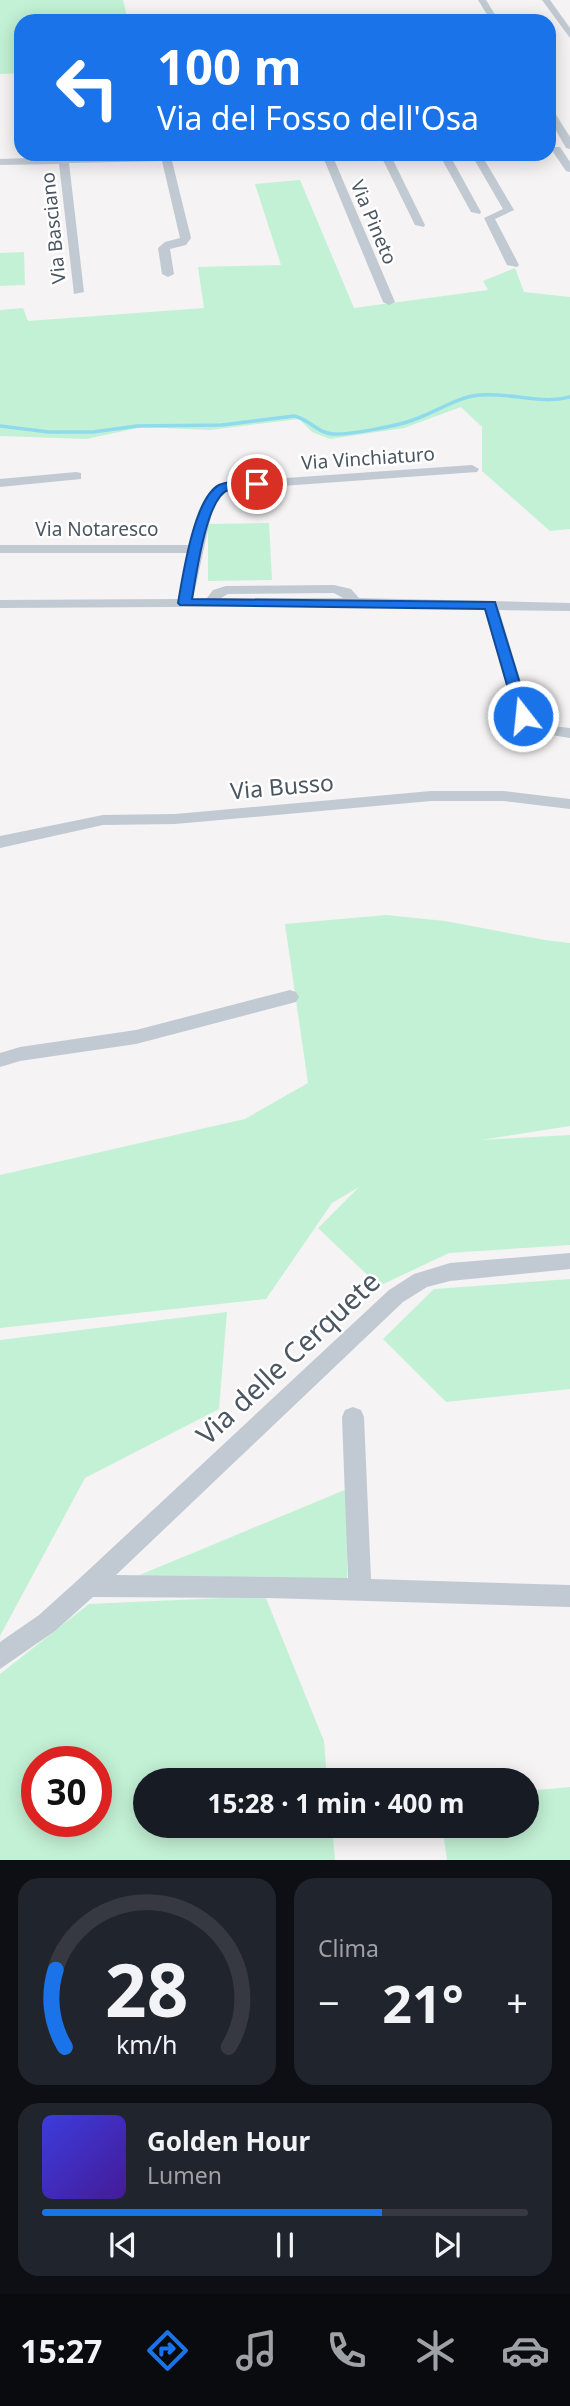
<!DOCTYPE html>
<html lang="it">
<head>
<meta charset="utf-8">
<style>
	body { margin:0; font-family:"Noto Sans",sans-serif; background:#20242c; color:#f1f3f6; height:100vh; display:flex; flex-direction:column; font-size:26px; white-space:nowrap }
	* { box-sizing:border-box; margin:0 }
	p { font-size:23px; color:#9ea1a6 }
	.icon { flex:none; width:38px; height:38px; fill:none; stroke:currentColor; stroke-width:2; stroke-linecap:round; stroke-linejoin:round }
	.map { position:relative; height:1860px; overflow:hidden }
	.details { display:flex; flex-direction:column; gap:18px; padding:18px; background:#0d0f14; flex:1 }
	.details>* { flex:none }
	.top-card { position:absolute; left:14px; top:14px; width:542px; height:147px; border-radius:21px; box-shadow:0 4px 18px #0003; background:#1a73e8; color:#fff; overflow:hidden }
	.speed { position:absolute; left:21px; top:1746px; display:flex; gap:14px; font-size:35px; font-weight:700; text-align:center }
	.speed>* { display:grid; place-content:center; width:91px; height:91px; border-radius:50%; background:#171b24; box-shadow:0 4px 18px #0003; line-height:1 }
	.speed .limit { border:10px solid #d22; background:#fff; color:#111 }
	.pin { position:absolute; display:grid; place-items:center; width:60px; height:60px; color:#fff; margin:-30px; border:4px solid #fff; border-radius:50%; box-shadow:0 2px 7px #0007 }
	.me { position:absolute; width:77px; margin:-38px; rotate:344deg; stroke-linejoin:round; filter:drop-shadow(0 0 5px #0008) }
	.turn { display:flex; align-items:center; gap:24px; height:147px; padding:0 28px; font-size:32px }
	.turn .icon { width:91px; height:91px; stroke-width:2.5 }
	.turn b { display:block; font-size:49px; line-height:60px }
	.big { font-size:52px; font-weight:700; line-height:1.1 }
	.details .widget { flex:1; display:flex; flex-direction:column; justify-content:center; gap:10px; min-width:0; padding:0 24px; border-radius:21px; background:#20242c }
	.details .dial { align-items:center; gap:0 }
	.dial svg { height:182px; overflow:visible; fill:none; stroke:#363941; stroke-width:7; stroke-linecap:round; text-anchor:middle }
	.dial text { fill:#f1f3f6; stroke:none }
	.song { display:flex; align-items:center; gap:21px }
	.cover { width:84px; height:84px; border-radius:10px; background:linear-gradient(135deg,hsl(240 70% 55%),hsl(260 70% 35%)) }
	.played { height:7px; border-radius:4px; background:linear-gradient(90deg,#1a73e8 70%,#363941 70%) }
	.keys { display:flex; justify-content:space-around; direction:ltr }
	.heat { display:flex; justify-content:space-between; align-items:center; font-size:38px; direction:ltr }
	.details .tiles { flex:1; display:grid; gap:18px; grid-template-columns:1fr 1fr }
	.widget:last-child { grid-column:span 2 }
	.trip { position:absolute; left:133px; top:1768px; width:406px; height:70px; border-radius:35px; background:#171b24; box-shadow:0 4px 18px #0003; font-weight:700; line-height:70px; text-align:center }
	.menu { display:flex; height:112px; justify-content:space-around; align-items:center; background:#090b0e; color:#9ea1a6 }
	.menu .icon { width:49px; height:49px }
	.menu .selected { color:#1a73e8 }
	.menu b { font-size:32px; color:#f1f3f6 }
	.map>svg:first-child { display:block }
	.green { fill:#c3f1d5; fill-rule:evenodd }
	.lines { fill:none; stroke-linecap:round; stroke-linejoin:round }
	.stream { stroke:#90daee; stroke-width:3.5 }
	.minor { fill:#c1cad2; fill-rule:evenodd }
	.route { fill:#1a73e8; stroke:#114b97; stroke-width:2 }
	.labels { text-anchor:middle; stroke-width:5; stroke-linejoin:round; paint-order:stroke }
	.far-street-label { font-size:19px; fill:#4a5661; stroke:#fff }
	.street-label { font-size:23px; fill:#4a5661; stroke:#fff }
	.near-street-label { font-size:28px; fill:#4a5661; stroke:#fff }
</style>
</head>
<body>
<div class="map">
<svg width="570" height="1860" viewBox="0 0 570 1860">
	<rect width="100%" height="100%" fill="#f5f3f3"/>
	<g class="green">
		<path d="M 0,0 L 123,0 L 128,21 L 21,21 L 21,73 L 0,74 Z"/>
		<path d="M 300,180 L 354,308 L 488,290 L 483,281 L 515,268 L 524,292 L 570,297 L 570,529 L 550,531 L 482,471 L 482,427 L 461,407 L 404,428 L 330,439 L 312,432 L 299,419 L 210,430 L 143,427 L 86,439 L 0,436 L 0,310 L 23,308 L 28,321 L 204,308 L 198,267 L 281,265 L 255,184 Z"/>
		<path d="M 24,252 L 25,285 L 0,286 L 0,253 Z"/>
		<path d="M 269,523 L 272,580 L 208,581 L 208,524 Z"/>
		<path d="M 386,915 L 445,921 L 545,940 L 570,943 L 570,1126 L 481,1140 L 570,1135 L 570,1245 L 449,1253 L 379,1286 L 318,1228 L 359,1187 L 332,1203 L 266,1299 L 0,1328 L 0,1175 L 245,1119 L 308,1083 L 285,924 Z"/>
		<path d="M 570,1279 L 570,1389 L 446,1402 L 383,1339 L 434,1289 Z"/>
		<path d="M 227,1312 L 219,1409 L 85,1478 L 0,1636 L 0,1340 Z"/>
		<path d="M 347,1489 L 347,1581 L 130,1579 Z"/>
		<path d="M 265,1596 L 324,1741 L 327,1780 L 145,1780 L 145,1825 L 332,1825 L 335,1860 L 0,1860 L 0,1674 L 89,1604 ZM 37,1762 L 96,1762 L 96,1822 L 37,1822 Z"/>
		<path d="M 570,1787 L 570,1860 L 447,1860 L 442,1825 L 527,1825 L 527,1791 Z"/>
	</g>
	<g class="lines">
		<path class="stream" d="M 0,426 L 49,432 L 93,432 L 137,426 L 222,425 L 294,416 C 309,419 317,433 333,434 C 349,435 397,426 413,420 C 434,413 457,397 479,395 C 510,392 539,405 570,397"/>
		<g class="minor">
			<path d="M 478,0 L 486,0 L 499,21 L 491,21 Z"/>
			<path d="M 542,0 L 550,0 L 570,28 L 570,38 Z"/>
			<path d="M 20,70 L 21,70 L 21,84 L 16,81 L 15,73 Z"/>
			<path d="M 550,109 L 553,110 L 570,137 L 570,149 L 566,148 L 550,120 Z"/>
			<path d="M 552,147 L 560,147 L 570,162 L 570,172 L 566,171 L 551,149 Z"/>
			<path d="M 160,154 L 343,154 L 333,157 L 395,302 L 389,305 L 383,302 L 323,157 L 172,161 L 191,238 L 186,245 L 170,249 L 174,274 L 168,277 L 162,274 L 158,248 L 165,242 L 180,238 L 162,161 L 69,163 L 84,292 L 74,294 L 59,164 L 0,165 L 0,159 Z"/>
			<path d="M 380,154 L 390,154 L 425,225 L 424,227 L 415,225 Z"/>
			<path d="M 439,154 L 449,154 L 481,212 L 480,214 L 471,212 Z"/>
			<path d="M 471,154 L 481,154 L 514,210 L 495,219 L 519,265 L 517,267 L 507,265 L 484,218 L 503,209 Z"/>
			<path d="M 472,465 L 479,469 L 477,472 L 228,490 L 217,499 L 212,511 L 193,599 L 207,598 L 213,590 L 226,586 L 334,585 L 351,589 L 359,598 L 570,603 L 570,611 L 499,610 L 532,718 L 543,725 L 570,728 L 570,738 L 533,732 L 517,721 L 484,609 L 339,606 L 0,608 L 0,600 L 179,599 L 187,553 L 0,553 L 0,545 L 189,545 C 195,520 200,490 228,482 ZM 334,593 L 343,598 L 221,598 L 228,594 Z"/>
			<path d="M 76,472 L 81,473 L 81,479 L 0,487 L 0,479 Z"/>
			<path d="M 431,791 L 504,791 L 570,799 L 570,809 L 504,801 L 431,801 L 175,824 L 103,825 L 0,848 L 0,836 L 103,815 L 175,814 Z"/>
			<path d="M 290,990 L 296,992 L 299,997 L 296,1002 L 136,1044 L 20,1061 L 0,1067 L 0,1053 L 20,1047 L 136,1030 Z"/>
			<path d="M 570,1253 L 570,1269 L 450,1281 L 427,1287 L 403,1302 L 116,1575 L 348,1578 L 342,1417 L 345,1410 L 353,1407 L 361,1410 L 364,1417 L 371,1579 L 570,1585 L 570,1607 L 268,1598 L 93,1597 L 55,1631 L 0,1669 L 0,1642 L 39,1615 L 80,1578 L 389,1290 L 414,1274 L 450,1263 Z"/>
		</g>
	</g>
	<path class="route" d="M 257,480 L 263,484 L 262,486 C 251,488 238,486 228,490 C 206,498 196,577 192,599 L 495,602 L 530,716 L 528,719 L 518,719 L 516,716 L 485,609 L 180,605 L 178,603 C 183,575 194,498 219,485 C 229,480 246,481 257,480 Z"/>
	<g class="labels">
		<g class="far-street-label">
			<text transform="translate(374 222) rotate(67)" y="7">Via Pineto</text>
			<text transform="translate(53 228) rotate(-96)" y="7">Via Basciano</text>
			<text transform="translate(368 458) rotate(-4)" y="7">Via Vinchiaturo</text>
			<text x="97" y="536">Via Notaresco</text>
		</g>
		<g class="street-label">
			<text transform="translate(282 787) rotate(-5)" y="8">Via Busso</text>
		</g>
		<g class="near-street-label">
			<text transform="translate(288 1358) rotate(-43)" y="10">Via delle Cerquete</text>
		</g>
	</g>
</svg>
<div class="speed"><div class="limit">30</div></div>
<div class="pin" style="left:257px;top:484px;background:#d93025"><svg class="icon" aria-label="arrive" viewBox="0 0 24 24"><path d="M6 21V4h12l-3 4 3 4H6"/></svg></div>
<svg class="me" style="left:523px;top:716px" viewBox="-20 -20 40 40"><circle r="17" fill="#1a73e8" stroke="#fff" stroke-width="3"/><path d="M0-11L8 9 0 5-8 9z" fill="#fff"/></svg>
<div class="trip">15:28 · 1 min · 400 m</div>
<div class="top-card">
<div class="turn"><svg class="icon" aria-label="left" viewBox="0 0 24 24"><path d="M17 20v-9H6M10 6l-5 5 5 5"/></svg><div><b>100 m</b>Via del Fosso dell'Osa</div></div>
</div>
</div>
<section class="details">
<div class="tiles">
<div class="widget dial"><svg viewBox="0 0 100 80">
<path d="M14 69A42 42 0 1 1 86 69"/>
<path d="M14 69A42 42 0 0 1 10 35" stroke="#1a73e8"/>
<text x="50" y="56" font-size="32" font-weight="700">28</text>
<text x="50" y="72" font-size="11">km/h</text>
</svg></div>
<div class="widget"><p>Clima</p>
<div class="heat"><a>−</a><b class="big">21°</b><a>+</a></div>
</div>
<div class="widget">
<div class="song"><i class="cover"></i><div><b>Golden Hour</b><p>Lumen</p></div></div>
<div class="played"></div>
<div class="keys"><svg class="icon" aria-label="previous" viewBox="0 0 24 24"><path d="M18 5L8 12l10 7zM5 5v14"/></svg><svg class="icon" aria-label="pause" viewBox="0 0 24 24"><path d="M8 5v14M16 5v14"/></svg><svg class="icon" aria-label="next" viewBox="0 0 24 24"><path d="M6 5l10 7-10 7zM19 5v14"/></svg></div>
</div>
</div>
</section>
<nav class="menu">
<b>15:27</b>
<svg class="icon selected" aria-label="directions" viewBox="0 0 24 24"><path d="M12 3l9 9-9 9-9-9zM9 14v-3h6M13 9l2 2-2 2"/></svg>
<svg class="icon" aria-label="music" viewBox="0 0 24 24"><path d="M9 18V5l10-2v13"/><circle cx="6" cy="18" r="3"/><circle cx="16" cy="16" r="3"/></svg>
<svg class="icon" aria-label="phone" viewBox="0 0 24 24"><path d="M5 4h4l2 5-3 2q2 4 5 5l2-3 5 2v4C11 20 4 13 5 4z"/></svg>
<svg class="icon" aria-label="climate" viewBox="0 0 24 24"><path d="M12 3v18M4 7l16 10M4 17L20 7"/></svg>
<svg class="icon" aria-label="car" viewBox="0 0 24 24"><path d="M5 17H2v-5l4-1 3-4h7l3 4 3 1v5h-3M9 17h6M6 11h13"/><circle cx="7" cy="17" r="2"/><circle cx="17" cy="17" r="2"/></svg>
</nav>
</body>
</html>
